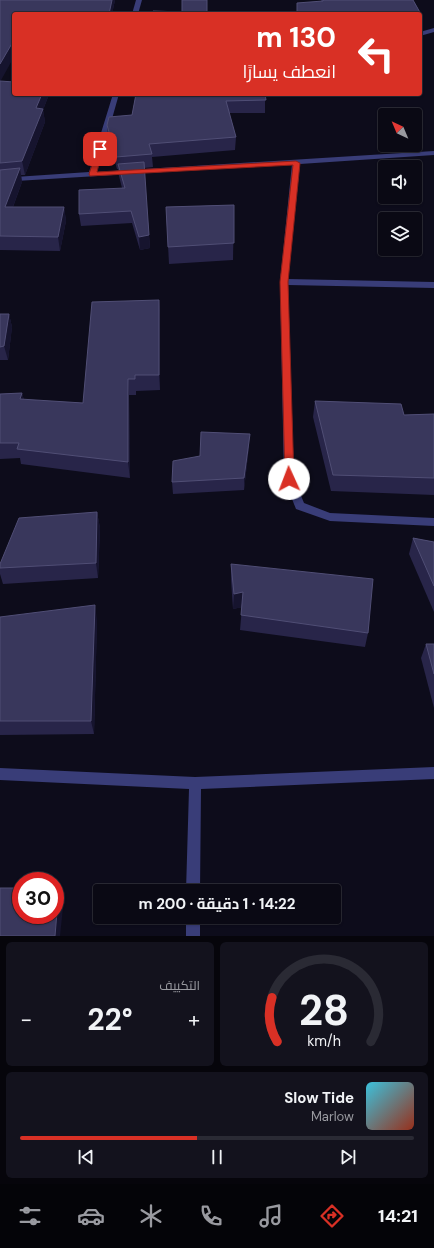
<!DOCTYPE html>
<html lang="ar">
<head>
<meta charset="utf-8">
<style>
	body { margin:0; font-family:"DM Sans",Cairo,sans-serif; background:#13121d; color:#f1f3f6; direction:rtl; height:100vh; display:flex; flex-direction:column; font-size:15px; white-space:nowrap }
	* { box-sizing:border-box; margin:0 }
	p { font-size:13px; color:#999aa0 }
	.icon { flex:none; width:22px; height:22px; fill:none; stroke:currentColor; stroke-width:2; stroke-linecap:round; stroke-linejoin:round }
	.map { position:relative; height:936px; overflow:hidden; direction:ltr }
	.panel { display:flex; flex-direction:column; gap:6px; padding:6px; background:#06050b; flex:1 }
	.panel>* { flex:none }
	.top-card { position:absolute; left:12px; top:12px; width:410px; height:84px; border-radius:4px; box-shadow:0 1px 3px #0004,0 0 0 1px #2a2a34; direction:rtl; background:#d93025; color:#fff; overflow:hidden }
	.needle { width:26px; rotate:316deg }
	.controls { position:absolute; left:378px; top:108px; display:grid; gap:8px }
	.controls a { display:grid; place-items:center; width:44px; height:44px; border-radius:4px; background:#0a0914; box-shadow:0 1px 3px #0004,0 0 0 1px #2a2a34; font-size:20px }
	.speed { position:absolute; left:12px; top:872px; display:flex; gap:8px; font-size:20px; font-weight:700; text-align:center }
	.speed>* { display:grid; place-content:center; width:52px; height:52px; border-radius:50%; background:#0a0914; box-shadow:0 1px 3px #0004,0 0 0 1px #2a2a34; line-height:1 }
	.speed .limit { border:6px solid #d22; background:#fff; color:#111 }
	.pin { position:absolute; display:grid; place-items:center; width:34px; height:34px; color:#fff; margin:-17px; border-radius:8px; box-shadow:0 2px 6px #0006 }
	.me { position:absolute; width:44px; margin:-22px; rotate:358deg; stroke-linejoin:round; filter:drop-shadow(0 0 3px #0008) }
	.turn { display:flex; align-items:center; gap:14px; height:84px; padding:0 20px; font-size:18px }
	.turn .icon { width:52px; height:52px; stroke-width:2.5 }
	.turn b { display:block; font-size:28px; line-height:34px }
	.big { font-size:30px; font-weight:700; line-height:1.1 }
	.panel .widget { flex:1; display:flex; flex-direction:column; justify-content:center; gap:6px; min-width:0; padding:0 14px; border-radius:6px; background:#13121d }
	.panel .dial { align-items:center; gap:0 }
	.dial svg { height:104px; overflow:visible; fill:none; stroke:#2a2a34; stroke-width:7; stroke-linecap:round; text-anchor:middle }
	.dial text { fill:#f1f3f6; stroke:none }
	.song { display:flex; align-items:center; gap:12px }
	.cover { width:48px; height:48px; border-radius:6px; background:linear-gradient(135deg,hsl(190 70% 55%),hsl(10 70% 35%)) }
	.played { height:4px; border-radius:2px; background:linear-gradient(90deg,#d93025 45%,#2a2a34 45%) }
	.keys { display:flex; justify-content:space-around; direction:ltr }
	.heat { display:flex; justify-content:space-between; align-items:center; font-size:22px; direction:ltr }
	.panel .tiles { flex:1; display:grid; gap:6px; grid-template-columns:1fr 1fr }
	.widget:last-child { grid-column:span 2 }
	.trip { position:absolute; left:93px; top:884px; width:248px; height:40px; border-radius:4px; background:#0a0914; box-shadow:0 1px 3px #0004,0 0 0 1px #2a2a34; font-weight:700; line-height:40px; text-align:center; direction:rtl }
	.menu { display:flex; height:64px; justify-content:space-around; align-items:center; background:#040408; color:#999aa0 }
	.menu .icon { width:28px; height:28px }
	.menu .on { color:#d93025 }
	.menu b { font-size:18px; color:#f1f3f6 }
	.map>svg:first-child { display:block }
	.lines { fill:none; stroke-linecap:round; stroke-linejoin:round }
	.minor { fill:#393d78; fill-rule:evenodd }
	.wall { fill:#282549 }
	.shaded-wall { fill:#16142e }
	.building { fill:#39375c; stroke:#504e75 }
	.route { fill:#d93025; stroke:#8d1f18 }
</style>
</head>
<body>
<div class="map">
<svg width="434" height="936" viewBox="0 0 434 936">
	<rect width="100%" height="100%" fill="#0d0c1b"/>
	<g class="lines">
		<g class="minor">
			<path d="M 136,0 L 142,0 L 138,14 L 132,14 Z"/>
			<path d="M 434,28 L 434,32 L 420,36 L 420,32 Z"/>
			<path d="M 113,94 L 119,94 L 97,172 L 434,151 L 434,155 L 300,164 L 288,279 L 434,282 L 434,288 L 288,285 L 294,479 L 304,503 L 330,513 L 434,518 L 434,526 L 330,521 L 296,509 L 284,479 L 280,282 L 292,164 L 0,182 L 0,178 L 89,172 Z"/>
			<path d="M 434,767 L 434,779 L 201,789 L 200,891 L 186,891 L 189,789 L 0,780 L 0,768 L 195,777 Z"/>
			<rect x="186" y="917" width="14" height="19"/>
		</g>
	</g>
	<g class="wall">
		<path d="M 0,0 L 115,0 L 112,14 L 14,14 L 0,81 L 48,97 L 43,110 L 45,122 L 25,175 L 21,175 L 22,182 L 13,207 L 64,207 L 66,221 L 60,251 L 0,250 Z"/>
		<path d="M 321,0 L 413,0 L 422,16 L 420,28 L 420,14 L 321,1 Z"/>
		<path d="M 136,94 L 312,94 L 265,95 L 265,113 L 229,113 L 236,137 L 235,150 L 152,157 L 153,167 L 144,168 L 150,248 L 140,250 L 132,223 L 81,226 L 79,214 L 122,188 L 119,176 L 118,169 L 117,169 L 108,138 L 107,125 L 132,115 Z"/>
		<path d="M 234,205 L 233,260 L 169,264 L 166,207 Z"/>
		<path d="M 159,300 L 160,316 L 160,390 L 136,391 L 136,395 L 129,395 L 130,478 L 21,464 L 20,458 L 0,459 L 0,394 L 22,393 L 24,400 L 83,403 Z"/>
		<path d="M 0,314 L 9,314 L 12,327 L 8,360 L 0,360 Z"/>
		<path d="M 315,401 L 404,415 L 434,414 L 434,495 L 331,491 L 313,417 Z"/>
		<path d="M 249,446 L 244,490 L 173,494 L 172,482 L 200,456 Z"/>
		<path d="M 97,512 L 100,528 L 98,578 L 3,584 L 0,574 L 0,564 Z"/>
		<path d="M 413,538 L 434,542 L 434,612 L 409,554 Z"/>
		<path d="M 231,564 L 368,633 L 365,647 L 240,630 L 242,607 L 233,609 L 231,580 Z"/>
		<path d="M 0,617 L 97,620 L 94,734 L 0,735 Z"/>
		<path d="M 426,644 L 434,644 L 434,708 L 421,658 Z"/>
	</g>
	<g class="shaded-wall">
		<path d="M 112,0 L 115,0 L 112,14 L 109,14 Z"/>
		<path d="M 14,40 L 14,57 L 0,82 L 0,64 Z"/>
		<path d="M 42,94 L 47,94 L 48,97 L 43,110 L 45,122 L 25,175 L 22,161 L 36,108 Z"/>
		<path d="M 20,168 L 22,182 L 8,220 L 5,207 Z"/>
		<path d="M 64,207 L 66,221 L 60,251 L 58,237 Z"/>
		<path d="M 149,235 L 150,248 L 140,250 L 139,237 Z"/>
		<path d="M 159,300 L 160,316 L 160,390 L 159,375 Z"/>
		<path d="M 9,314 L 12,327 L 8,360 L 4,346 Z"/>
		<path d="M 128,379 L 129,395 L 130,478 L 128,462 Z"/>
		<path d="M 22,393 L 26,408 L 20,399 Z"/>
		<path d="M 250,434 L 249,446 L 244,490 L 244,478 Z"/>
		<path d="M 97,512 L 100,528 L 98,578 L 96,563 Z"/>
		<path d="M 243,592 L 243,607 L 233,609 L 234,594 Z"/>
		<path d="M 95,605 L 97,620 L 94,734 L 91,721 Z"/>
		<path d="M 59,888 L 64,898 L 60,936 L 55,936 Z"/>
	</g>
	<g class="building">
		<path d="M 0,0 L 112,0 L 109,14 L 14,14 L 14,40 L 0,64 Z"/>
		<path d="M 182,0 L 207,0 L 207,14 L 153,14 L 153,11 L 182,12 Z"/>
		<path d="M 323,0 L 413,0 L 422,16 L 420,16 L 420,14 L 297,14 L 297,3 L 323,1 Z"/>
		<path d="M 0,81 L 14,82 L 14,94 L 42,94 L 36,108 L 43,109 L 22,161 L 0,163 Z"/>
		<path d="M 136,94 L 265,94 L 266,100 L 226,101 L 236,137 L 149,144 L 152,154 L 116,157 L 107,125 L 109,117 L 132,115 Z"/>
		<path d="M 144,162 L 149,235 L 139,237 L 131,211 L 79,214 L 79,190 L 125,188 L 118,164 Z"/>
		<path d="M 20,168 L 5,207 L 64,207 L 58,237 L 0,236 L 0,170 Z"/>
		<path d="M 234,205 L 234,243 L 168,247 L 166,207 Z"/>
		<path d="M 159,300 L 159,375 L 135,375 L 135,379 L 128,379 L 128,462 L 17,449 L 19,443 L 0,443 L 0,394 L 22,393 L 20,399 L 83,403 L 92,302 Z"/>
		<path d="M 0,314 L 9,314 L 4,346 L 0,347 Z"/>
		<path d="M 315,401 L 401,404 L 404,415 L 434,414 L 434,478 L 333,475 Z"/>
		<path d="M 201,432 L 250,434 L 244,478 L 172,482 L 173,461 L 200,456 Z"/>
		<path d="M 97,512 L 96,563 L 0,568 L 0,564 L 19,518 Z"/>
		<path d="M 413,538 L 434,542 L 434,586 Z"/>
		<path d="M 231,564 L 373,579 L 368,633 L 241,615 L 243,592 L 234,594 Z"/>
		<path d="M 95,605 L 91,721 L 0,721 L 0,617 Z"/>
		<path d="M 426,644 L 434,644 L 434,674 Z"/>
		<path d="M 0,888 L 21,888 L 21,915 L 55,915 L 55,888 L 59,888 L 55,936 L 0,936 Z"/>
	</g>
	<path class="route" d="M 100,147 L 103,149 L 97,172 L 296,161 L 300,163 L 288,282 L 294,479 L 293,482 L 286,482 L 285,479 L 280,282 L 293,165 L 90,176 L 89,174 L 97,149 Z"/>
</svg>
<div class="controls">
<a><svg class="needle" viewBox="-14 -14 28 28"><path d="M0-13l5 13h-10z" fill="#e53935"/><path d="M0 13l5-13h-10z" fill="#999aa0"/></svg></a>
<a><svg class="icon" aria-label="sound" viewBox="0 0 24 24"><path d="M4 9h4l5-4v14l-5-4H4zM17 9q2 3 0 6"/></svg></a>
<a><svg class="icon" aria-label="layers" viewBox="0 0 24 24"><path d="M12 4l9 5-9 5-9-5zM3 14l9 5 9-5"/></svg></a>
</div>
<div class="speed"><div class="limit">30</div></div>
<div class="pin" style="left:100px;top:149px;background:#d93025"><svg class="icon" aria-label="arrive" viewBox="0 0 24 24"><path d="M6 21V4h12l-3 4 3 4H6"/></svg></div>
<svg class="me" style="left:289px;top:479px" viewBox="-20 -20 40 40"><circle r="19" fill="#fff"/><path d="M0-13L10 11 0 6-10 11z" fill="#d93025"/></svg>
<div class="trip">14:22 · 1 دقيقة · 200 m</div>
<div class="top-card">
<div class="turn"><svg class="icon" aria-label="left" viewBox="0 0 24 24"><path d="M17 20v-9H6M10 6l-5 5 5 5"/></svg><div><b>130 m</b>انعطف يسارًا</div></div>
</div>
</div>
<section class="panel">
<div class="tiles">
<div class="widget dial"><svg viewBox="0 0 100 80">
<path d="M14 69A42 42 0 1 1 86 69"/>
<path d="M14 69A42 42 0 0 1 10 35" stroke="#d93025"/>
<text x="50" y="56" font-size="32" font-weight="700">28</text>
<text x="50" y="72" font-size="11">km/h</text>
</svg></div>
<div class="widget"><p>التكييف</p>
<div class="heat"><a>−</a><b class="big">22°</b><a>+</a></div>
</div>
<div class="widget">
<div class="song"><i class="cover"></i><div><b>Slow Tide</b><p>Marlow</p></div></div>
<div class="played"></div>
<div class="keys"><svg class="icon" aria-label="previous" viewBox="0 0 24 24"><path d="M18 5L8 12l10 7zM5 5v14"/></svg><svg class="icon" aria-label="pause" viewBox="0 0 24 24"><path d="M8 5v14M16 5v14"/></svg><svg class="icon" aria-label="next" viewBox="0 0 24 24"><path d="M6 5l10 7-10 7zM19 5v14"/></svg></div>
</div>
</div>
</section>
<nav class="menu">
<b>14:21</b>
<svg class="icon on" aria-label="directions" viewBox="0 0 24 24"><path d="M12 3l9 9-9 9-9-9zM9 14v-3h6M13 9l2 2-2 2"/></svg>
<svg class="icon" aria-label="music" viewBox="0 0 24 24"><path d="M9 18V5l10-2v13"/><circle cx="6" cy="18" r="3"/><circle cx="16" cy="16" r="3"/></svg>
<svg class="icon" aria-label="phone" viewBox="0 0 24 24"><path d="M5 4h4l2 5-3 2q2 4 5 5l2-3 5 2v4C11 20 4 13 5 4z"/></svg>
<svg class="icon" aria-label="climate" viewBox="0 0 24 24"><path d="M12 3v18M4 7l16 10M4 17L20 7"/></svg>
<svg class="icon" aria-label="car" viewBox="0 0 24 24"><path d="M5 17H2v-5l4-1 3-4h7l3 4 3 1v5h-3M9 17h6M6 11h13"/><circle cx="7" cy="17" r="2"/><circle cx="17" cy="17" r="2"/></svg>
<svg class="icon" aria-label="filters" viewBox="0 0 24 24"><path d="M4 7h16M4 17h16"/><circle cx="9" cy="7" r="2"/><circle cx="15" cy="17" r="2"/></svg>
</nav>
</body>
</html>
